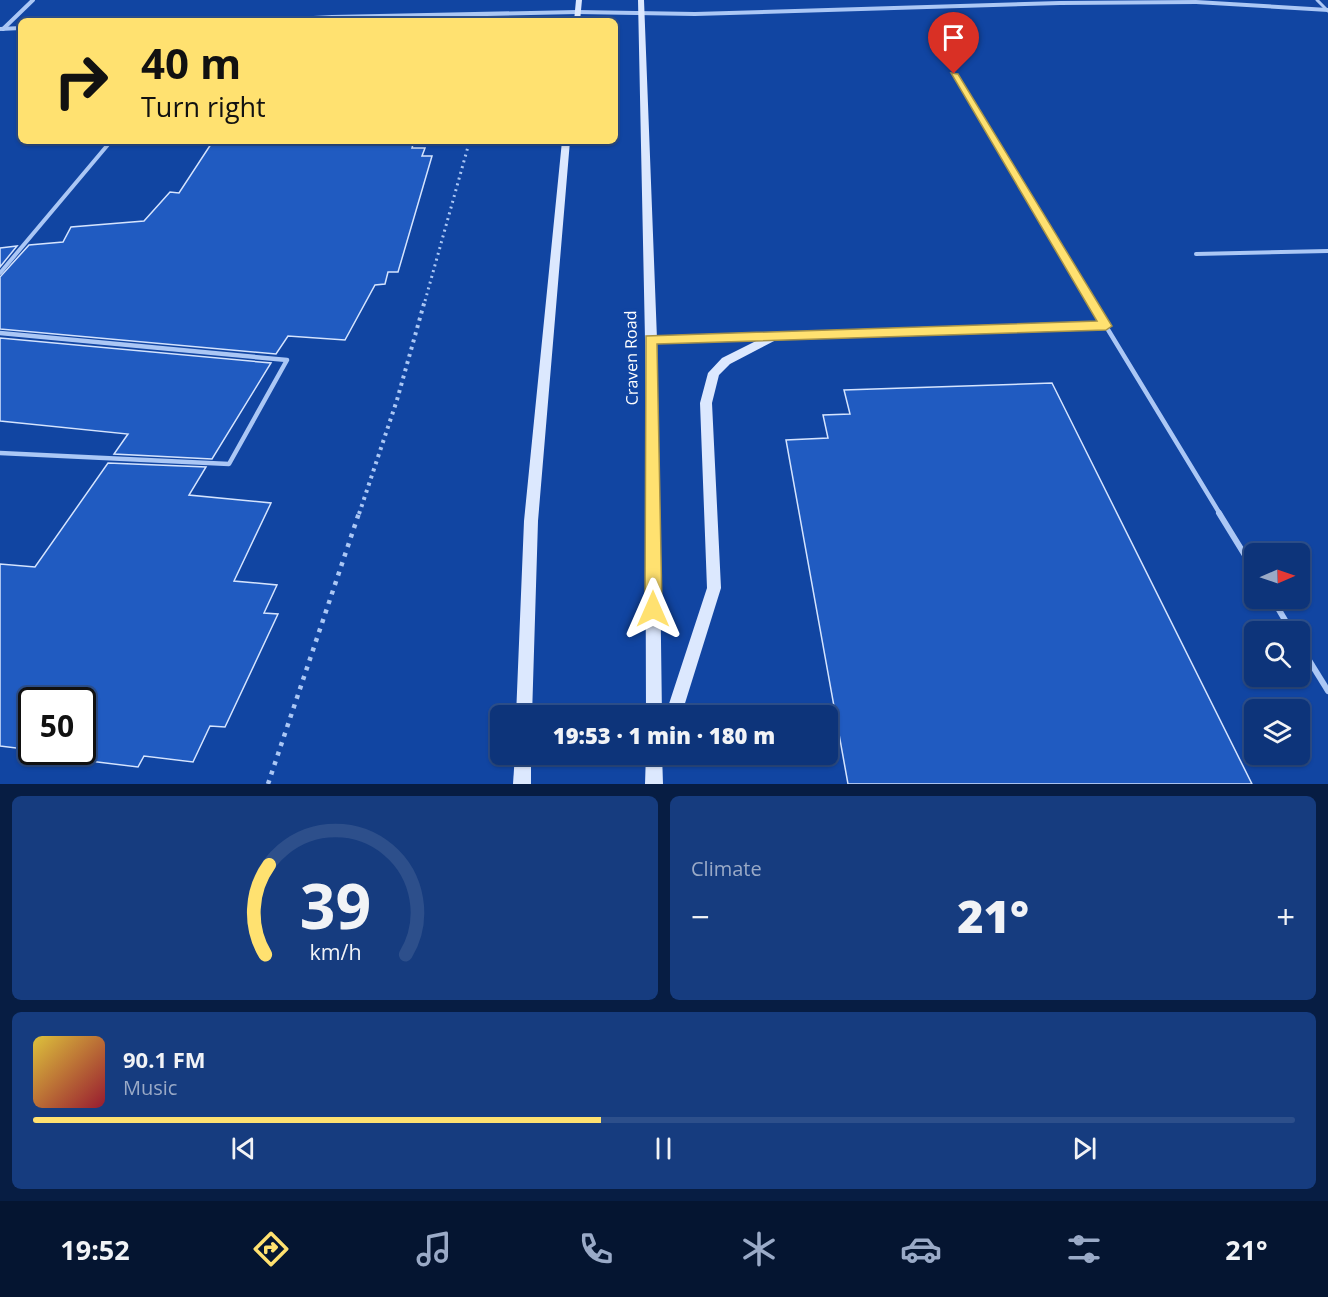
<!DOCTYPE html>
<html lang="en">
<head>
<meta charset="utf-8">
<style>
	body { margin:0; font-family:"Open Sans",sans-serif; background:#163c7f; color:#f1f3f6; height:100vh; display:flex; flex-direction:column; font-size:22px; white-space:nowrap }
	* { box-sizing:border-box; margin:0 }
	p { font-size:20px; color:#9aaac7 }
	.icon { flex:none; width:33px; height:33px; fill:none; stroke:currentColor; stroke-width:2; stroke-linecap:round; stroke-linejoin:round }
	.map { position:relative; height:784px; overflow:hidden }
	.details { display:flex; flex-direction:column; gap:12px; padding:12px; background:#071d43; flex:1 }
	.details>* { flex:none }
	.banner { position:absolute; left:18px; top:18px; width:600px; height:126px; border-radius:9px; box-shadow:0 2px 4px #0004,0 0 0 2px #2d4f8b; background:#ffe170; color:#111; overflow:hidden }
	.needle { width:39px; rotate:88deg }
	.controls { position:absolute; left:1244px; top:543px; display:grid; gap:12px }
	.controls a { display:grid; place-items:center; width:66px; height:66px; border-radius:9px; background:#0d347a; box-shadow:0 2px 4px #0004,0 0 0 2px #2d4f8b; font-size:30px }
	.speed { position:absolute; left:18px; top:687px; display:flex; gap:12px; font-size:30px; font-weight:700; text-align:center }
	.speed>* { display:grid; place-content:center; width:78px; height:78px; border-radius:50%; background:#0d347a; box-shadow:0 2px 4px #0004,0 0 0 2px #2d4f8b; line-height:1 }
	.speed .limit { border:3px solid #111; border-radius:9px; background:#fff; color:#111 }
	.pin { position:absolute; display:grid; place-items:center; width:51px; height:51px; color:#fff; margin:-62px -26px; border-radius:50% 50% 50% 0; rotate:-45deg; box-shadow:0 0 6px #0007 }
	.pin .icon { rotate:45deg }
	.me { position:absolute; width:66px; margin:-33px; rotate:0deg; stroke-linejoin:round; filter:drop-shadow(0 0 4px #0008) }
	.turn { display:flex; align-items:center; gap:21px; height:126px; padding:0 24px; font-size:27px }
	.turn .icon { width:78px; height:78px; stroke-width:2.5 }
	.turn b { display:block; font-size:42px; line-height:51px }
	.big { font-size:45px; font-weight:800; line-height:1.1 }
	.details .card { flex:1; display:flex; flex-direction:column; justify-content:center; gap:9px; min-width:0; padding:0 21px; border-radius:9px; background:#163c7f }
	.details .dial { align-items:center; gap:0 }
	.dial svg { height:156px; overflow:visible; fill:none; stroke:#2d4f8b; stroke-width:7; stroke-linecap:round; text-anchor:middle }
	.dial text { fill:#f1f3f6; stroke:none }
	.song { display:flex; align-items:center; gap:18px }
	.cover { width:72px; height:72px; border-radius:9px; background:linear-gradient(135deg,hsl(50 70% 55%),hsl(350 70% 35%)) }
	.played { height:6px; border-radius:3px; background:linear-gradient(90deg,#ffe170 45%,#2d4f8b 45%) }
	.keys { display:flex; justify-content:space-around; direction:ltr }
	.heat { display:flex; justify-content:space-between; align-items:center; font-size:33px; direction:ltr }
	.details .tiles { flex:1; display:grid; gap:12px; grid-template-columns:1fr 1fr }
	.card:last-child { grid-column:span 2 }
	.trip { position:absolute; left:490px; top:705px; width:348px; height:60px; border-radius:9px; background:#0d347a; box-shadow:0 2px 4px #0004,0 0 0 2px #2d4f8b; font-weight:800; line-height:60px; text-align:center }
	.menu { display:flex; height:96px; justify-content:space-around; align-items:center; background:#051531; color:#9aaac7 }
	.menu .icon { width:42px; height:42px }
	.menu .on { color:#ffe170 }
	.menu b { font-size:27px; color:#f1f3f6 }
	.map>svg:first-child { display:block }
	.building { fill:#205bc1; stroke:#d5e4fe; stroke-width:1.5 }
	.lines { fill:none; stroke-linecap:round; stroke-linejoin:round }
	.path-far2 { stroke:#abc7f5; stroke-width:3; stroke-dasharray:2 4; stroke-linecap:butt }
	.path-far1 { stroke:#abc7f5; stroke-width:4; stroke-dasharray:3 4.5; stroke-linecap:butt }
	.path { stroke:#abc7f5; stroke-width:4.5; stroke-dasharray:4 6; stroke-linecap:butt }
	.service-far3 { stroke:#abc7f5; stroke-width:3 }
	.service-far2 { stroke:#abc7f5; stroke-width:4 }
	.service-far1 { stroke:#abc7f5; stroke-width:4.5 }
	.service { stroke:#abc7f5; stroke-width:6 }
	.minor { stroke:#abc7f5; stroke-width:4 }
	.tertiary { fill:#abc7f5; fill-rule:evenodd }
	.secondary { fill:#dce8fe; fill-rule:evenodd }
	.route { fill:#ffe170; stroke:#a69249; stroke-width:1.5 }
	.labels { text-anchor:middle; stroke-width:6; stroke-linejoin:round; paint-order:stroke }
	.street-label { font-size:16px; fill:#fff; stroke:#1145a2 }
</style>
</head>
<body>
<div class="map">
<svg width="1328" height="784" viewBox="0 0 1328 784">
	<rect width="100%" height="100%" fill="#1145a2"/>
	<g class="building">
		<path d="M 213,141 L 414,141 L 412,148 L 425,148 L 422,156 L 432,156 L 398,272 L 388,272 L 385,284 L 375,285 L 345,340 L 288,336 L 276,354 L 0,329 L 0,277 L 29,245 L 63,242 L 71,227 L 144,221 L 170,192 L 179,193 Z"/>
		<path d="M 17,246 L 0,267 L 0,248 Z"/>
		<path d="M 0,338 L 271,363 L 212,459 L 114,454 L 128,434 L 0,421 Z"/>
		<path d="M 1052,383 L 1252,784 L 848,784 L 786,440 L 828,438 L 823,415 L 850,414 L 844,390 Z"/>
		<path d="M 108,463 L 206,467 L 189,495 L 271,503 L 234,581 L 277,585 L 264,613 L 278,614 L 225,727 L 210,726 L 193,762 L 144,756 L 138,767 L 73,759 L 75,756 L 42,752 L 82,752 L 82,700 L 32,700 L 32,750 L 0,746 L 0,564 L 35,567 Z"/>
	</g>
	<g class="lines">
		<path class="path-far2" d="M 425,301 L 469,143 L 467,141"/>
		<path class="path-far1" d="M 359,514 L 397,400 L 425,300"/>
		<path class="path" d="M 268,784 L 359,513"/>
		<g class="service-far3">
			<path d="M 1317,0 L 1328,11"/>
			<path d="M 954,74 L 990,133"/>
		</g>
		<g class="service-far2">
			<path d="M 989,132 L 1091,301"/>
			<path d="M 1196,254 L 1328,251"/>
			<path d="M 0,273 L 111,141"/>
		</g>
		<g class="service-far1">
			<path d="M 1090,300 L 1220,514"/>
			<path d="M 0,333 L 287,360 L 229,464 L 0,453"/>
			<path d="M 653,339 L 1106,326"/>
		</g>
		<g class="service">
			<path d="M 1219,513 L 1254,570"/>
			<path d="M 1272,598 L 1292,632"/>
			<path d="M 1299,644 L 1328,691"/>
		</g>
		<path class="minor" d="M 3,29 L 33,0"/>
		<g class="tertiary">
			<path d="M 1196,0 L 1328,8 L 1328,12 L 1196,4 L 1060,5 L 695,16 L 577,14 L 255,21 L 258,19 L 332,15 L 577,10 L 695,12 L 1060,1 Z"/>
			<path d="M 21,26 L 21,30 L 0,31 L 0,27 Z"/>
		</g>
		<g class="secondary">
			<path d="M 576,0 L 582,0 L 580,21 L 574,21 Z"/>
			<path d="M 638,0 L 644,0 L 657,339 L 662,716 L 646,716 L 645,339 Z"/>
			<path d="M 562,141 L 570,141 L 538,521 L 532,716 L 516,716 L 524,521 Z"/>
			<path d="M 774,332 L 778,333 L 780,336 L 778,339 L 730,364 L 719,375 L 712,403 L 721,588 L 681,716 L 665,716 L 707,588 L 700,403 L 708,373 L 722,358 Z"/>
			<path d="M 515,754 L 531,754 L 531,784 L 513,784 Z"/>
			<path d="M 646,754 L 662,754 L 663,784 L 645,784 Z"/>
		</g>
	</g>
	<path class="route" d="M 951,73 L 958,74 L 1112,326 L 1106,330 L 657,344 L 662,609 L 659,615 L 653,617 L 647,615 L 645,609 L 646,336 L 1097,321 Z"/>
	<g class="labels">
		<g class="street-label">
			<text transform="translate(631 358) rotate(-91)" y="6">Craven Road</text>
		</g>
	</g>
</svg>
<div class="controls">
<a><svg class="needle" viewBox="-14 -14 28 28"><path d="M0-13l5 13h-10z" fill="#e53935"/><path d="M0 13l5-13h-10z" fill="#9aaac7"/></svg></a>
<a><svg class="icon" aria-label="search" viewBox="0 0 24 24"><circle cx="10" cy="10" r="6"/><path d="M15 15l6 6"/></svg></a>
<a><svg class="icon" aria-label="layers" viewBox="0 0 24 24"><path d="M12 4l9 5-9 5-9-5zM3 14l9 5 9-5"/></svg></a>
</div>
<div class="speed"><div class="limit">50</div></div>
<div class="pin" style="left:954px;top:74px;background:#d93025"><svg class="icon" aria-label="arrive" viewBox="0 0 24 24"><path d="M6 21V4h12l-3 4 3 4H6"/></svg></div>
<svg class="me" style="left:653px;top:609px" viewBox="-20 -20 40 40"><path d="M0-17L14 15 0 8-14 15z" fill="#ffe170" stroke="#fff" stroke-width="4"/></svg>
<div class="trip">19:53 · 1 min · 180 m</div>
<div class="banner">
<div class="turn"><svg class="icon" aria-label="right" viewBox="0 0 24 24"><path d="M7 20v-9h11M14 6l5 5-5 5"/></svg><div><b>40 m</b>Turn right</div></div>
</div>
</div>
<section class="details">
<div class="tiles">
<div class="card dial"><svg viewBox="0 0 100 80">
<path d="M14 69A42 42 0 1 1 86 69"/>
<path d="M14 69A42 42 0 0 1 16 23" stroke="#ffe170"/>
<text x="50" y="56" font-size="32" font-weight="700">39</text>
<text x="50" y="72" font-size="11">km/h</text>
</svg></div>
<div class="card"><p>Climate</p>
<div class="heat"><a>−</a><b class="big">21°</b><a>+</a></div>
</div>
<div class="card">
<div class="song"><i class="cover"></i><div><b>90.1 FM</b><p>Music</p></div></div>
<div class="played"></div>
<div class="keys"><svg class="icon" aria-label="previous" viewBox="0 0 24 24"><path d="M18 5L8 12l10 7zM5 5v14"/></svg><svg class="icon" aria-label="pause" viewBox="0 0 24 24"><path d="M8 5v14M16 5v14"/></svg><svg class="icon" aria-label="next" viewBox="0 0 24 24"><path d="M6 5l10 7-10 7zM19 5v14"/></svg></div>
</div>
</div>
</section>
<nav class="menu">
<b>19:52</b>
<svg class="icon on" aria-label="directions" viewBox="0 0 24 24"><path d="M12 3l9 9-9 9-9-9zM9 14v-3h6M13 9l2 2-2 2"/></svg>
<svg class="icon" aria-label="music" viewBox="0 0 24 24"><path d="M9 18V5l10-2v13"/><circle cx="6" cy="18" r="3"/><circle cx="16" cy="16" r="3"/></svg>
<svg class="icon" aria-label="phone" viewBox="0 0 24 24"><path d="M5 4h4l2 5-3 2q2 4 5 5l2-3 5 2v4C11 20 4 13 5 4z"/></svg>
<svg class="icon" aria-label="climate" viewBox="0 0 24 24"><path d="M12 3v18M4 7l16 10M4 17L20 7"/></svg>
<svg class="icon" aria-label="car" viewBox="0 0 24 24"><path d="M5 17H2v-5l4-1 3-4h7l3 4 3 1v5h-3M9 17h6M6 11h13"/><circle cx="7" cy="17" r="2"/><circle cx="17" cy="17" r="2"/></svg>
<svg class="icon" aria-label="filters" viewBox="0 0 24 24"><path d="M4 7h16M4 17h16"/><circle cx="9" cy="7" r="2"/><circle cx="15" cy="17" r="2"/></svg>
<b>21°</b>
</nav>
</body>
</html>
